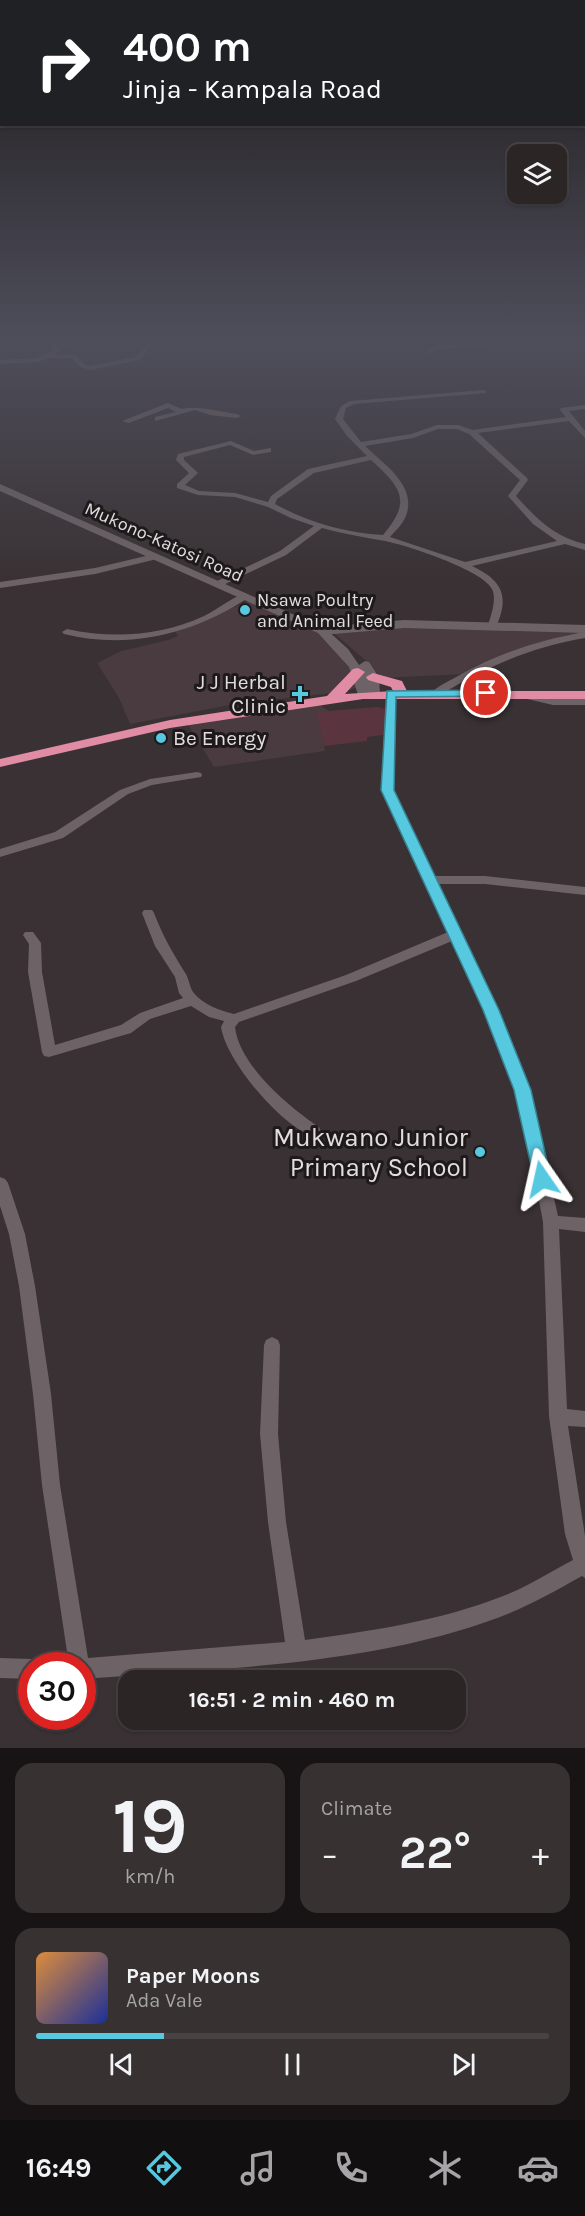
<!DOCTYPE html>
<html lang="en">
<head>
<meta charset="utf-8">
<style>
	body { margin:0; font-family:Karla,sans-serif; background:#373132; color:#f1f3f6; height:100vh; display:flex; flex-direction:column; font-size:22px; white-space:nowrap }
	* { box-sizing:border-box; margin:0 }
	p { font-size:20px; color:#a6a5a7 }
	.icon { flex:none; width:33px; height:33px; fill:none; stroke:currentColor; stroke-width:2; stroke-linecap:round; stroke-linejoin:round }
	.map { position:relative; height:1748px; overflow:hidden }
	.drawer { display:flex; flex-direction:column; gap:15px; padding:15px; background:#181415; flex:1 }
	.drawer>* { flex:none }
	.hud { position:absolute; left:0px; top:0px; width:585px; height:126px; box-shadow:0 2px 4px #0004,0 0 0 2px #474243; background:#202124; color:#fff; overflow:hidden }
	.buttons { position:absolute; left:507px; top:144px; display:grid; gap:12px }
	.buttons a { display:grid; place-items:center; width:60px; height:60px; border-radius:12px; background:#2b2526; box-shadow:0 2px 4px #0004,0 0 0 2px #474243; font-size:30px }
	.speed { position:absolute; left:18px; top:1652px; display:flex; gap:12px; font-size:30px; font-weight:700; text-align:center }
	.speed>* { display:grid; place-content:center; width:78px; height:78px; border-radius:50%; background:#2b2526; box-shadow:0 2px 4px #0004,0 0 0 2px #474243; line-height:1 }
	.speed .limit { border:9px solid #d22; background:#fff; color:#111 }
	.pin { position:absolute; display:grid; place-items:center; width:51px; height:51px; color:#fff; margin:-26px; border:3px solid #fff; border-radius:50%; box-shadow:0 2px 6px #0007 }
	.me { position:absolute; width:66px; margin:-33px; rotate:349deg; stroke-linejoin:round; filter:drop-shadow(0 0 4px #0008) }
	.turn { display:flex; align-items:center; gap:21px; height:126px; padding:0 24px; font-size:27px }
	.turn .icon { width:78px; height:78px; stroke-width:2.5 }
	.turn b { display:block; font-size:42px; line-height:51px }
	.big { font-size:45px; font-weight:700; line-height:1.1 }
	.drawer .widget { flex:1; display:flex; flex-direction:column; justify-content:center; gap:9px; min-width:0; padding:0 21px; border-radius:18px; background:#373132 }
	.drawer .dial { align-items:center; gap:0 }
	.dial b { font-size:78px; line-height:1 }
	.song { display:flex; align-items:center; gap:18px }
	.cover { width:72px; height:72px; border-radius:9px; background:linear-gradient(135deg,hsl(30 70% 55%),hsl(230 70% 35%)) }
	.played { height:6px; border-radius:3px; background:linear-gradient(90deg,#56c9e1 25%,#474243 25%) }
	.keys { display:flex; justify-content:space-around; direction:ltr }
	.heat { display:flex; justify-content:space-between; align-items:center; font-size:33px; direction:ltr }
	.drawer .tiles { flex:1; display:grid; gap:15px; grid-template-columns:1fr 1fr }
	.widget:last-child { grid-column:span 2 }
	.trip { position:absolute; left:118px; top:1670px; width:348px; height:60px; border-radius:18px; background:#2b2526; box-shadow:0 2px 4px #0004,0 0 0 2px #474243; font-weight:700; line-height:60px; text-align:center }
	.menu { display:flex; height:96px; justify-content:space-around; align-items:center; background:#110f0f; color:#a6a5a7 }
	.menu .icon { width:42px; height:42px }
	.menu .active { color:#56c9e1 }
	.menu b { font-size:27px; color:#f1f3f6 }
	.map>svg:first-child { display:block }
	.built { fill:#493b3f }
	.green { fill:#5a3540 }
	.lines { fill:none; stroke-linecap:round; stroke-linejoin:round }
	.minor { fill:#6d6366; fill-rule:evenodd }
	.tertiary { fill:#6d6366; fill-rule:evenodd }
	.secondary { fill:#6d6366; fill-rule:evenodd }
	.trunk { fill:#e08ca4; fill-rule:evenodd }
	.route { fill:#56c9e1; stroke:#388392; stroke-width:1.5 }
	.poi-dot { fill:#56c9e1; stroke:#1e1a1b; stroke-width:2 }
	.labels { text-anchor:middle; stroke-width:6; stroke-linejoin:round; paint-order:stroke }
	.far-street-label { font-size:18px; fill:#e3dddf; stroke:#1e1a1b }
	.far-poi-label { font-size:18px; fill:#e3dddf; stroke:#1e1a1b; text-anchor:start }
	.poi-label { font-size:21px; fill:#e3dddf; stroke:#1e1a1b; text-anchor:end }
	.near-poi-label { font-size:26px; fill:#e3dddf; stroke:#1e1a1b; text-anchor:end }
</style>
</head>
<body>
<div class="map">
<svg width="585" height="1748" viewBox="0 0 585 1748">
	<rect width="100%" height="100%" fill="#393133"/>
	<g class="built">
		<path d="M 255,599 L 316,631 L 343,652 L 360,687 L 341,692 L 235,704 L 130,724 L 119,698 L 97,663 L 121,651 L 168,640 L 178,636 L 174,630 Z"/>
		<path d="M 350,627 L 566,627 L 585,634 L 541,642 L 466,674 L 381,678 L 371,665 L 329,629 Z"/>
		<path d="M 319,704 L 329,711 L 317,713 L 325,751 L 214,767 L 187,723 Z"/>
	</g>
	<path class="green" d="M 377,707 L 396,711 L 391,734 L 367,737 L 367,741 L 324,746 L 316,712 Z"/>
	<g class="lines">
		<g class="minor">
			<path d="M 48,339 L 54,339 L 57,345 L 84,339 L 97,339 L 59,348 L 60,351 L 56,354 L 75,355 L 85,365 L 90,366 L 136,357 L 148,342 L 153,343 L 140,360 L 90,370 L 81,367 L 71,358 L 48,358 L 38,362 L 0,364 L 0,360 L 37,358 L 53,350 Z"/>
			<path d="M 510,339 L 534,339 L 437,350 L 430,353 L 427,351 L 436,346 Z"/>
			<path d="M 484,390 L 486,391 L 486,393 L 354,404 L 346,408 L 343,419 L 361,442 L 411,434 L 437,425 L 458,425 L 473,430 L 566,417 L 560,410 L 561,408 L 585,405 L 585,409 L 569,411 L 585,431 L 585,438 L 569,421 L 478,433 L 527,478 L 528,480 L 516,496 C 537,519 554,537 585,544 L 585,550 L 565,544 L 472,566 C 502,580 510,596 496,627 L 490,627 L 488,625 C 491,615 497,599 492,589 C 483,570 406,545 385,541 C 364,537 343,534 322,528 L 286,555 L 221,586 L 215,586 L 215,582 L 280,551 L 314,526 L 291,518 L 268,507 L 235,497 L 198,495 L 177,488 L 177,484 L 189,473 L 176,460 L 178,454 L 231,441 L 254,451 L 271,448 L 271,452 L 253,455 L 230,445 L 184,457 L 184,460 L 198,473 L 185,485 L 199,491 L 235,493 L 268,502 L 271,496 L 308,469 L 367,456 L 347,436 L 335,419 L 341,406 L 350,401 ZM 438,429 L 457,429 L 469,434 L 520,480 L 508,496 L 533,524 L 557,541 L 465,562 L 390,537 C 395,531 402,525 405,518 C 419,487 385,465 365,446 L 413,438 ZM 371,460 C 402,488 412,501 383,535 C 346,533 307,522 275,504 L 277,499 L 314,473 Z"/>
			<path d="M 168,403 L 182,409 C 199,405 219,412 237,414 L 241,416 L 237,418 L 210,415 L 195,410 L 155,421 L 155,417 L 176,412 L 168,408 L 129,423 L 122,421 Z"/>
			<path d="M 154,554 L 158,557 L 157,559 L 95,574 L 0,588 L 0,582 L 95,568 Z"/>
			<path d="M 245,593 L 250,596 L 248,598 C 193,634 129,650 64,634 L 62,632 L 67,629 C 113,639 161,636 204,616 C 218,609 231,598 245,593 Z"/>
			<path d="M 585,632 L 585,638 C 532,647 485,667 440,695 L 432,695 L 431,693 C 438,686 449,681 458,676 C 498,653 540,640 585,632 Z"/>
			<path d="M 391,690 L 396,693 L 393,790 L 434,876 L 485,876 L 585,887 L 585,895 L 485,884 L 437,884 L 498,1010 L 530,1090 L 558,1216 L 585,1218 L 585,1232 L 559,1229 L 567,1409 L 585,1411 L 585,1427 L 568,1426 L 585,1536 L 585,1578 L 582,1576 C 555,1591 529,1606 500,1617 C 368,1666 222,1668 82,1679 L 82,1665 L 69,1665 L 42,1485 L 33,1394 L 19,1286 L 9,1234 L 0,1206 L 0,1177 L 5,1179 L 8,1183 L 25,1234 L 35,1286 L 51,1394 L 60,1485 L 88,1658 L 285,1642 L 268,1522 L 260,1434 L 264,1345 L 266,1340 L 272,1337 L 278,1340 L 280,1345 L 278,1434 L 286,1522 L 305,1640 C 371,1631 440,1621 503,1596 C 527,1587 550,1572 573,1560 L 565,1534 L 549,1416 L 543,1222 L 527,1136 L 516,1090 L 484,1010 L 452,941 L 356,981 L 239,1022 L 235,1027 C 239,1065 289,1107 319,1127 L 321,1131 L 319,1135 L 314,1137 C 281,1126 226,1061 221,1027 L 224,1021 L 209,1017 L 191,1006 L 150,1019 L 131,1033 L 49,1057 L 44,1056 L 42,1052 L 28,972 L 29,944 L 23,935 L 25,932 L 33,932 L 41,943 L 42,972 L 55,1045 L 121,1025 L 140,1013 L 183,998 L 179,993 L 175,977 L 155,946 L 142,913 L 144,910 L 152,910 L 154,913 C 163,936 171,950 184,971 C 189,977 189,986 193,992 C 203,1005 219,1010 234,1014 L 346,975 L 448,932 L 381,790 L 386,693 Z"/>
			<path d="M 527,693 L 553,699 L 585,699 L 585,705 L 553,705 L 523,698 L 522,696 Z"/>
			<path d="M 197,772 L 201,773 L 202,775 L 201,777 L 152,785 L 128,794 L 63,838 L 0,857 L 0,849 L 55,832 L 120,790 L 150,779 Z"/>
			<path d="M 0,1658 L 32,1659 L 39,1662 L 41,1665 L 32,1665 L 32,1679 L 0,1678 Z"/>
		</g>
		<path class="tertiary" d="M 404,620 L 585,625 L 585,633 L 404,628 L 322,635 L 316,631 L 322,627 Z"/>
		<path class="secondary" d="M 0,484 L 326,629 L 348,649 L 359,665 L 365,661 L 369,662 L 379,677 L 380,694 L 374,698 L 369,696 L 363,699 L 359,698 L 349,667 L 318,633 L 0,491 Z"/>
		<path class="trunk" d="M 358,668 L 365,672 L 345,694 L 393,691 L 391,687 L 368,680 L 366,677 L 373,673 L 402,681 L 407,691 L 585,691 L 585,699 L 363,699 L 170,728 L 0,767 L 0,759 L 170,720 L 327,696 L 353,669 Z"/>
	</g>
	<linearGradient id="sky" x2="0" y2="1"><stop stop-color="#1f1b1c"/><stop offset="0.58" stop-color="#4e4e5b"/><stop offset="1" stop-color="#4e4e5b" stop-opacity="0"/></linearGradient>
	<rect width="585" height="584" fill="url(#sky)"/>
	<path class="route" d="M 486,690 L 492,693 L 491,696 L 396,697 L 394,790 L 499,1010 L 531,1090 L 551,1179 L 549,1184 L 536,1184 L 534,1179 L 514,1090 L 483,1010 L 381,790 L 387,691 Z"/>
	<g class="poi-dot">
		<circle cx="245" cy="610" r="6"/>
		<path d="M297 685h6v6h6v6h-6v6h-6v-6h-6v-6h6z"/>
		<circle cx="161" cy="738" r="6"/>
		<circle cx="480" cy="1152" r="6"/>
	</g>
	<g class="labels">
		<g class="far-street-label">
			<text transform="translate(164 542) rotate(24)" y="6">Mukono-Katosi Road</text>
		</g>
		<g class="far-poi-label">
			<text x="257" y="606">Nsawa Poultry<tspan x="257" dy="21">and Animal Feed</tspan></text>
		</g>
		<g class="poi-label">
			<text x="286" y="689">J J Herbal<tspan x="286" dy="24">Clinic</tspan></text>
			<text x="173" y="745" text-anchor="start">Be Energy</text>
		</g>
		<g class="near-poi-label">
			<text x="468" y="1146">Mukwano Junior<tspan x="468" dy="30">Primary School</tspan></text>
		</g>
	</g>
</svg>
<div class="buttons">
<a><svg class="icon" aria-label="layers" viewBox="0 0 24 24"><path d="M12 4l9 5-9 5-9-5zM3 14l9 5 9-5"/></svg></a>
</div>
<div class="speed"><div class="limit">30</div></div>
<div class="pin" style="left:486px;top:693px;background:#d93025"><svg class="icon" aria-label="arrive" viewBox="0 0 24 24"><path d="M6 21V4h12l-3 4 3 4H6"/></svg></div>
<svg class="me" style="left:542px;top:1179px" viewBox="-20 -20 40 40"><path d="M0-17L14 15 0 8-14 15z" fill="#56c9e1" stroke="#fff" stroke-width="4"/></svg>
<div class="trip">16:51 · 2 min · 460 m</div>
<div class="hud">
<div class="turn"><svg class="icon" aria-label="right" viewBox="0 0 24 24"><path d="M7 20v-9h11M14 6l5 5-5 5"/></svg><div><b>400 m</b>Jinja - Kampala Road</div></div>
</div>
</div>
<section class="drawer">
<div class="tiles">
<div class="widget dial"><b>19</b><p>km/h</p></div>
<div class="widget"><p>Climate</p>
<div class="heat"><a>−</a><b class="big">22°</b><a>+</a></div>
</div>
<div class="widget">
<div class="song"><i class="cover"></i><div><b>Paper Moons</b><p>Ada Vale</p></div></div>
<div class="played"></div>
<div class="keys"><svg class="icon" aria-label="previous" viewBox="0 0 24 24"><path d="M18 5L8 12l10 7zM5 5v14"/></svg><svg class="icon" aria-label="pause" viewBox="0 0 24 24"><path d="M8 5v14M16 5v14"/></svg><svg class="icon" aria-label="next" viewBox="0 0 24 24"><path d="M6 5l10 7-10 7zM19 5v14"/></svg></div>
</div>
</div>
</section>
<nav class="menu">
<b>16:49</b>
<svg class="icon active" aria-label="directions" viewBox="0 0 24 24"><path d="M12 3l9 9-9 9-9-9zM9 14v-3h6M13 9l2 2-2 2"/></svg>
<svg class="icon" aria-label="music" viewBox="0 0 24 24"><path d="M9 18V5l10-2v13"/><circle cx="6" cy="18" r="3"/><circle cx="16" cy="16" r="3"/></svg>
<svg class="icon" aria-label="phone" viewBox="0 0 24 24"><path d="M5 4h4l2 5-3 2q2 4 5 5l2-3 5 2v4C11 20 4 13 5 4z"/></svg>
<svg class="icon" aria-label="climate" viewBox="0 0 24 24"><path d="M12 3v18M4 7l16 10M4 17L20 7"/></svg>
<svg class="icon" aria-label="car" viewBox="0 0 24 24"><path d="M5 17H2v-5l4-1 3-4h7l3 4 3 1v5h-3M9 17h6M6 11h13"/><circle cx="7" cy="17" r="2"/><circle cx="17" cy="17" r="2"/></svg>
</nav>
</body>
</html>
